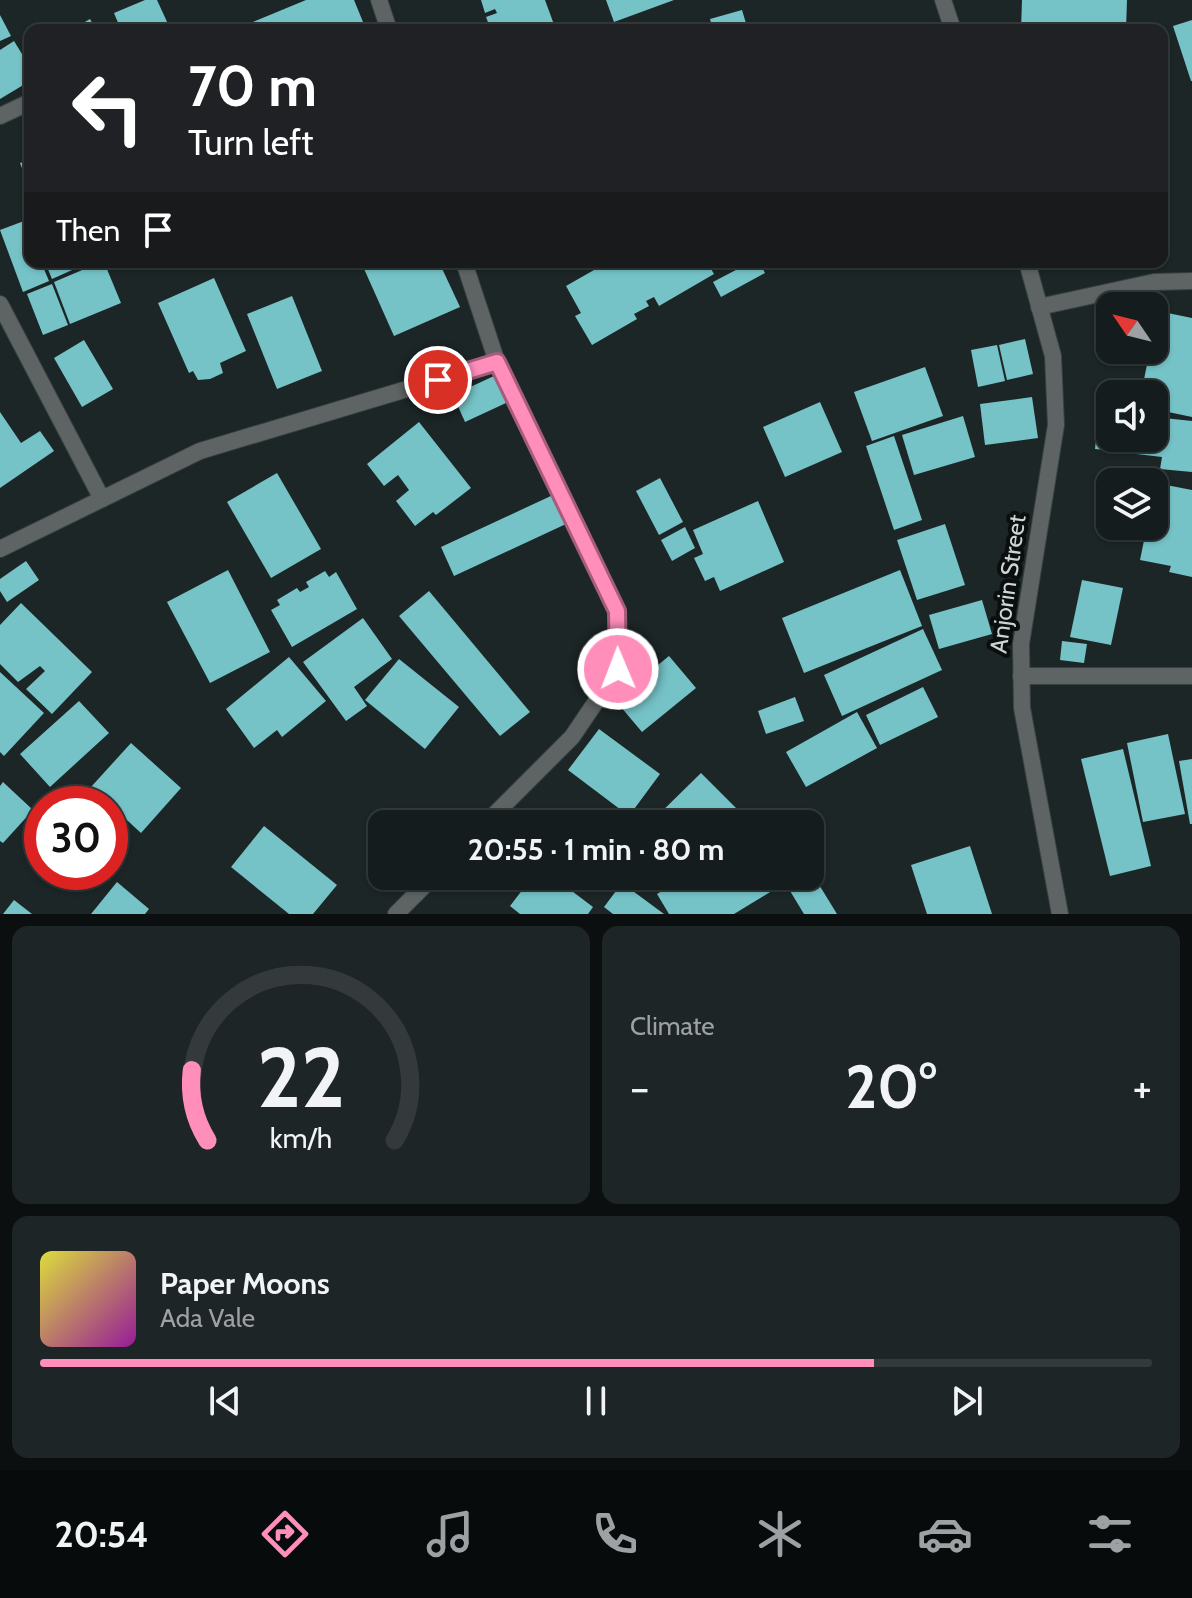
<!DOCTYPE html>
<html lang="en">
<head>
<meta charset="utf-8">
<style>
	body { margin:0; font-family:Cabin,sans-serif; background:#1e2526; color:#f1f3f6; height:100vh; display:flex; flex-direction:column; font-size:30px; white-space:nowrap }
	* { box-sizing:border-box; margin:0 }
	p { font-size:26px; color:#9da1a4 }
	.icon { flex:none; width:44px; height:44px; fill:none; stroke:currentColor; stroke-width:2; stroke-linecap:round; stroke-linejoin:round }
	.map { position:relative; height:914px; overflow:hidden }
	.details { display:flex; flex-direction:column; gap:12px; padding:12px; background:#0c0f10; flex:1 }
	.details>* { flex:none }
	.guide { position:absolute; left:24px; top:24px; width:1144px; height:244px; border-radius:16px; box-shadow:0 2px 6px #0004,0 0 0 2px #343a3b; background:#202124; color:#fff; overflow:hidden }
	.needle { width:52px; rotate:305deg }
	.controls { position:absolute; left:1096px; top:292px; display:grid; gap:16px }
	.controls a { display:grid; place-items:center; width:72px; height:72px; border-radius:16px; background:#151c1d; box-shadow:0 2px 6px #0004,0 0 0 2px #343a3b; font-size:40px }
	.speed { position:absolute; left:24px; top:786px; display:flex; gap:16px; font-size:40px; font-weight:700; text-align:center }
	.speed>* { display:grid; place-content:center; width:104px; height:104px; border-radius:50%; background:#151c1d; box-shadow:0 2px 6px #0004,0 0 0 2px #343a3b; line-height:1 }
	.speed .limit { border:12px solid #d22; background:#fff; color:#111 }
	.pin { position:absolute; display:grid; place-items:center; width:68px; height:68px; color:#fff; margin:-34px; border:4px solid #fff; border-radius:50%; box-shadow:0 2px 8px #0007 }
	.me { position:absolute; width:88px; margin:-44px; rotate:359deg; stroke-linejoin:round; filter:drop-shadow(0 0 6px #0008) }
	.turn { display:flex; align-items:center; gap:28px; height:168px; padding:0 32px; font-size:36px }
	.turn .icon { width:104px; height:104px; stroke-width:2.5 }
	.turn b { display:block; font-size:56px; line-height:68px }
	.then { display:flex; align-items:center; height:76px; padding:0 32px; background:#0003; gap:16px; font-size:30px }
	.big { font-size:60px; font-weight:800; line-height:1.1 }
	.details .tile { flex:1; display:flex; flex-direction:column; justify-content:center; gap:12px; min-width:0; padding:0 28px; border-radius:16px; background:#1e2526 }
	.details .dial { align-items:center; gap:0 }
	.dial svg { height:208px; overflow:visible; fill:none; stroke:#343a3b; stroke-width:7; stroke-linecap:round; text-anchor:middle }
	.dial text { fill:#f1f3f6; stroke:none }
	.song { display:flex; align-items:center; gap:24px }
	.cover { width:96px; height:96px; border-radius:12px; background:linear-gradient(135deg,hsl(60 70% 55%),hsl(300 70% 35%)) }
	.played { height:8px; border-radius:4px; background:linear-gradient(90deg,#ff8ebb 75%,#343a3b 75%) }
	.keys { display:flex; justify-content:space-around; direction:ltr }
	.heat { display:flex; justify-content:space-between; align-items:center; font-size:44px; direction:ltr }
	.details .tiles { flex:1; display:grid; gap:12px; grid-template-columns:1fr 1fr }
	.tile:last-child { grid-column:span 2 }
	.trip { position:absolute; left:368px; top:810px; width:456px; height:80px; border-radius:16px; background:#151c1d; box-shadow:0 2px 6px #0004,0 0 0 2px #343a3b; font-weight:800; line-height:80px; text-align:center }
	.tabs { display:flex; height:128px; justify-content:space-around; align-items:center; background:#080b0c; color:#9da1a4 }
	.tabs .icon { width:56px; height:56px }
	.tabs .active { color:#ff8ebb }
	.tabs b { font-size:36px; color:#f1f3f6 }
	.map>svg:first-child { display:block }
	.building { fill:#75c3c7 }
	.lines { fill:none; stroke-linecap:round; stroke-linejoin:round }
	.street-casing { stroke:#384243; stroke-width:18 }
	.street { stroke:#5e6363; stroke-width:16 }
	.route-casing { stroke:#a65c7a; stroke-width:20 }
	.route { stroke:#ff8ebb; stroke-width:14 }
	.labels { text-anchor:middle; stroke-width:8; stroke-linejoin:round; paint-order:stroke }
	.street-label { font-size:24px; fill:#ced5d5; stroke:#0a0e0e }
</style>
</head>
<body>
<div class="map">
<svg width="1192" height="914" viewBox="0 0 1192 914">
	<rect width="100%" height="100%" fill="#1c2627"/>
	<g class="building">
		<path d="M 145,0 L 157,0 L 168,24 L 154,30 L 121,30 L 114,13 Z"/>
		<path d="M 306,0 L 354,0 L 363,22 L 343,30 L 257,30 L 253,22 Z"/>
		<path d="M 481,0 L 545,0 L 556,30 L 491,30 L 486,17 L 497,13 L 495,9 L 485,13 Z"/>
		<path d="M 606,0 L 674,0 L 614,22 Z"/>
		<path d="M 1022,0 L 1127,0 L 1126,30 L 1021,30 Z"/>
		<path d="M 742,10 L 748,30 L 713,30 L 710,19 Z"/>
		<path d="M 0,15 L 11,36 L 0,41 Z"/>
		<path d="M 90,19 L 96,30 L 71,30 Z"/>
		<path d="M 1192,20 L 1192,81 L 1191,81 L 1173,26 Z"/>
		<path d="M 14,41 L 30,67 L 30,81 L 0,99 L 0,50 Z"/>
		<path d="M 30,160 L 30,189 L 20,163 Z"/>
		<path d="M 24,221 L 30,235 L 30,262 L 41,262 L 49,281 L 23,292 L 0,230 Z"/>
		<path d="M 45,262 L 90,262 L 52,279 Z"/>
		<path d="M 101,262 L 104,262 L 121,303 L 70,324 L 54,282 Z"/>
		<path d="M 361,262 L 439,262 L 460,307 L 394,336 Z"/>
		<path d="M 608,262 L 707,262 L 714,274 L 659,306 L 654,297 L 646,301 L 649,306 L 634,314 L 637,319 L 592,345 L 575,316 L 581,313 L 566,286 Z"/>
		<path d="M 751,262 L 759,262 L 765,273 L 721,297 L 713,282 Z"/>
		<path d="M 214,278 L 246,351 L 220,363 L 223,373 L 210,379 L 198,380 L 193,371 L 189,373 L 158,303 Z"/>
		<path d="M 52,284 L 68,325 L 43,335 L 27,294 Z"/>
		<path d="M 292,296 L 322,371 L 277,389 L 247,314 Z"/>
		<path d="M 1158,311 L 1192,318 L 1192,417 L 1154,409 L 1154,394 L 1141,394 L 1150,350 L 1154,350 L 1154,332 Z"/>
		<path d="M 1025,339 L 1033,374 L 1007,380 L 999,345 Z"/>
		<path d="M 84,340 L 113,389 L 82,407 L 54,358 Z"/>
		<path d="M 997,345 L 1005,381 L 978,387 L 971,350 Z"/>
		<path d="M 925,367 L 943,416 L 872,441 L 854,392 Z"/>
		<path d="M 494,376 L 506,403 L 465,422 L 453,395 Z"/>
		<path d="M 1032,397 L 1038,438 L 985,445 L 980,404 Z"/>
		<path d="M 820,402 L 842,452 L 785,477 L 763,427 Z"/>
		<path d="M 1099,409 L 1110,410 L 1110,438 L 1126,438 L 1125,452 L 1095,449 Z"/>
		<path d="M 0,412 L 21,443 L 40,431 L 54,451 L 0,488 Z"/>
		<path d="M 963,416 L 975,457 L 914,475 L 902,435 Z"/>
		<path d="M 1154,417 L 1192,421 L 1192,472 L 1160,469 L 1162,457 L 1128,453 L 1130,438 L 1154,438 Z"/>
		<path d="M 419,422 L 471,488 L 436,515 L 433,512 L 415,526 L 396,501 L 409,490 L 398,475 L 384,486 L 367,464 Z"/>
		<path d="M 894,436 L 922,520 L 894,530 L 866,446 Z"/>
		<path d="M 277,473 L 321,549 L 271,578 L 227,502 Z"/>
		<path d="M 660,478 L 683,522 L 659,535 L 636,491 Z"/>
		<path d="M 1156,483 L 1192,490 L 1192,577 L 1169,572 L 1171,566 L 1140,560 L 1147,526 L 1154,526 Z"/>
		<path d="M 553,495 L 566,524 L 454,576 L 441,547 Z"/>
		<path d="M 758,501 L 784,562 L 720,591 L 714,577 L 705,581 L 694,558 L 703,554 L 693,530 Z"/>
		<path d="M 945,524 L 965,585 L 917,600 L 897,540 Z"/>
		<path d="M 685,527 L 695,548 L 672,561 L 661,540 Z"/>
		<path d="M 26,561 L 39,580 L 7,602 L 0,591 L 0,579 Z"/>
		<path d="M 228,570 L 270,652 L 210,683 L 167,602 Z"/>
		<path d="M 900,570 L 922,626 L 804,673 L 782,618 Z"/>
		<path d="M 325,571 L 329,577 L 336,572 L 357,609 L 292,647 L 271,610 L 280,605 L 277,600 L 297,588 L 300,592 L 309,587 L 306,582 Z"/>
		<path d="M 1082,580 L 1123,588 L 1111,645 L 1070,637 Z"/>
		<path d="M 429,591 L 530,712 L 500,736 L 399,616 Z"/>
		<path d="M 982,600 L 992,634 L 939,649 L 929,615 Z"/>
		<path d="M 21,603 L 92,672 L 52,714 L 26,689 L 45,671 L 40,666 L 18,682 L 0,664 L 0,625 Z"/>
		<path d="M 363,618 L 392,659 L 354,687 L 367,706 L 346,721 L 303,662 Z"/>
		<path d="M 923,629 L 942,670 L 842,716 L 824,675 Z"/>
		<path d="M 1062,641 L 1087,644 L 1084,663 L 1060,660 Z"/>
		<path d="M 669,656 L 696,688 L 642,732 L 615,700 Z"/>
		<path d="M 289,657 L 326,701 L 282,737 L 277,730 L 254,748 L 226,709 Z"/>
		<path d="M 399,659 L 459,707 L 425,749 L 365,700 Z"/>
		<path d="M 0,672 L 44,713 L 4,756 L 0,752 Z"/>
		<path d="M 923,687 L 938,717 L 880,745 L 866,715 Z"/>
		<path d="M 795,697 L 804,721 L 766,734 L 758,711 Z"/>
		<path d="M 79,701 L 109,733 L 50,787 L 20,754 Z"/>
		<path d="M 857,712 L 877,748 L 806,787 L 786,752 Z"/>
		<path d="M 599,729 L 660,774 L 629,816 L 568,770 Z"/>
		<path d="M 1168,734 L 1185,814 L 1143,822 L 1127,743 Z"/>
		<path d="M 131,743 L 181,788 L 141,833 L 91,787 Z"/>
		<path d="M 1123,749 L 1151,866 L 1110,876 L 1081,759 Z"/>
		<path d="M 1192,759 L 1192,824 L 1190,824 L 1179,761 Z"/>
		<path d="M 701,773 L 741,813 L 730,824 L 649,824 Z"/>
		<path d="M 3,782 L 33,810 L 3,843 L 0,841 L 0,786 Z"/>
		<path d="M 264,826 L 337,885 L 313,914 L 289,914 L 231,867 Z"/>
		<path d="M 970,846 L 992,914 L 927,914 L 911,865 Z"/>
		<path d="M 810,870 L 837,914 L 804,914 L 781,876 L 810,876 Z"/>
		<path d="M 533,876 L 552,876 L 593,907 L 588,914 L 520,914 L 510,906 Z"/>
		<path d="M 567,876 L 600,876 L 588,891 Z"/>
		<path d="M 686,876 L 767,876 L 775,889 L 734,914 L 669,914 L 657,894 Z"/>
		<path d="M 117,882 L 149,909 L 145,914 L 91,914 Z"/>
		<path d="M 622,883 L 664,914 L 613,914 L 604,907 Z"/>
		<path d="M 14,900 L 32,914 L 3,914 Z"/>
	</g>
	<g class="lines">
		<defs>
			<g id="street">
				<path d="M 379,0 L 389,30"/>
				<path d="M 943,0 L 953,30"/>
				<path d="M 0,116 L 30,102"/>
				<path d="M 464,262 L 497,362 L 617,611 L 618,669 L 572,737 L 485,824"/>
				<path d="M 1027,262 L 1053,356 L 1056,425 L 1021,644 L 1022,708 L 1060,914"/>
				<path d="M 0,304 L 102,499"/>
				<path d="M 1039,307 L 1154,282 L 1192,281"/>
				<path d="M 0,549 L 200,451 L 497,362"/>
				<path d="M 1021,676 L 1192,676"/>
				<path d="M 396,914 L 434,876"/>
			</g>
		</defs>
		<use href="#street" class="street-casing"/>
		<use href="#street" class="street"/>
	</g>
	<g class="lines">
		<defs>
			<path id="route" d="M 438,380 L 497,362 L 617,611 L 618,669"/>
		</defs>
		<use href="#route" class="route-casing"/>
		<use href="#route" class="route"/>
	</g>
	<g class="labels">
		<g class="street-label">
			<text transform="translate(1008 584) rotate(-82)" y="8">Anjorin Street</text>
		</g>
	</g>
</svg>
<div class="controls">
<a><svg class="needle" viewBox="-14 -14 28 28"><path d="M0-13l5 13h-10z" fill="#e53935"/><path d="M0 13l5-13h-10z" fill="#9da1a4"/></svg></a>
<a><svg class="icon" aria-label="sound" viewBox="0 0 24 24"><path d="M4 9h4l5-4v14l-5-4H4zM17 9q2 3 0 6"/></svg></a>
<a><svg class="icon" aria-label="layers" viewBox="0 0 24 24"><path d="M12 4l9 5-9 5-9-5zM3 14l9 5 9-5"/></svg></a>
</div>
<div class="speed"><div class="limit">30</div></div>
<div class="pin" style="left:438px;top:380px;background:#d93025"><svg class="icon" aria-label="arrive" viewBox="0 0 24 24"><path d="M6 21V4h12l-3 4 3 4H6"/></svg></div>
<svg class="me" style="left:618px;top:669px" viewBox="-20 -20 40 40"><circle r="17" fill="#ff8ebb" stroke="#fff" stroke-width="3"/><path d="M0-11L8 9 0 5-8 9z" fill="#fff"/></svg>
<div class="trip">20:55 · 1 min · 80 m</div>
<div class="guide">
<div class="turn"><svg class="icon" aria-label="left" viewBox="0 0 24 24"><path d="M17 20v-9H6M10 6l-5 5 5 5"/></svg><div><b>70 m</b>Turn left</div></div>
<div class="then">Then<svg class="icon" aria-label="arrive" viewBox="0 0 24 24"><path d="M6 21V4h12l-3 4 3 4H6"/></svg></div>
</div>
</div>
<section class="details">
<div class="tiles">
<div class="tile dial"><svg viewBox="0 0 100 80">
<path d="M14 69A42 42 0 1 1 86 69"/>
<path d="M14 69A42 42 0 0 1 8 42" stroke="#ff8ebb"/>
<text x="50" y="56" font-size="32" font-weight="700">22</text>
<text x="50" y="72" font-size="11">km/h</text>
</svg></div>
<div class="tile"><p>Climate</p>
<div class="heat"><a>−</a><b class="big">20°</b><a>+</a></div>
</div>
<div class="tile">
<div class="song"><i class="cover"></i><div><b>Paper Moons</b><p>Ada Vale</p></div></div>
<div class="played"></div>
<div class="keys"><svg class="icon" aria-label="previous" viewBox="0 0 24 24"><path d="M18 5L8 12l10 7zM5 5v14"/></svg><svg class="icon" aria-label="pause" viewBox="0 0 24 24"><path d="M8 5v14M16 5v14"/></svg><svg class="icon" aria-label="next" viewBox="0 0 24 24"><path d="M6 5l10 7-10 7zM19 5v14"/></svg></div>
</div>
</div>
</section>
<nav class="tabs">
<b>20:54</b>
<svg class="icon active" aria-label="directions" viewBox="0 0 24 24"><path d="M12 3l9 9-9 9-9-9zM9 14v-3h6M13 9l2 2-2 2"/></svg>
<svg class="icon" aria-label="music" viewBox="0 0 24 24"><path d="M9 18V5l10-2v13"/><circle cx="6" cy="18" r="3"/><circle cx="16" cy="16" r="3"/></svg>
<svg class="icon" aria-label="phone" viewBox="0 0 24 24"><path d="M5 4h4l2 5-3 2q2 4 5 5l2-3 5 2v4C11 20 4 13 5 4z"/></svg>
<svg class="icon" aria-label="climate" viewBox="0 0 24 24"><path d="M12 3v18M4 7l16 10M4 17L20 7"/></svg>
<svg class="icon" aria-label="car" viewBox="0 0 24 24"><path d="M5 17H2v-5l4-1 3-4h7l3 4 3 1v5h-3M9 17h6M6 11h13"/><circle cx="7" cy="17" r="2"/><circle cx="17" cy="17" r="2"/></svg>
<svg class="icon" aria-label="filters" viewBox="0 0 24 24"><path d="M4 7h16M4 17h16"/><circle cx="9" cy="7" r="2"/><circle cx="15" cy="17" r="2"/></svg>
</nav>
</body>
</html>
